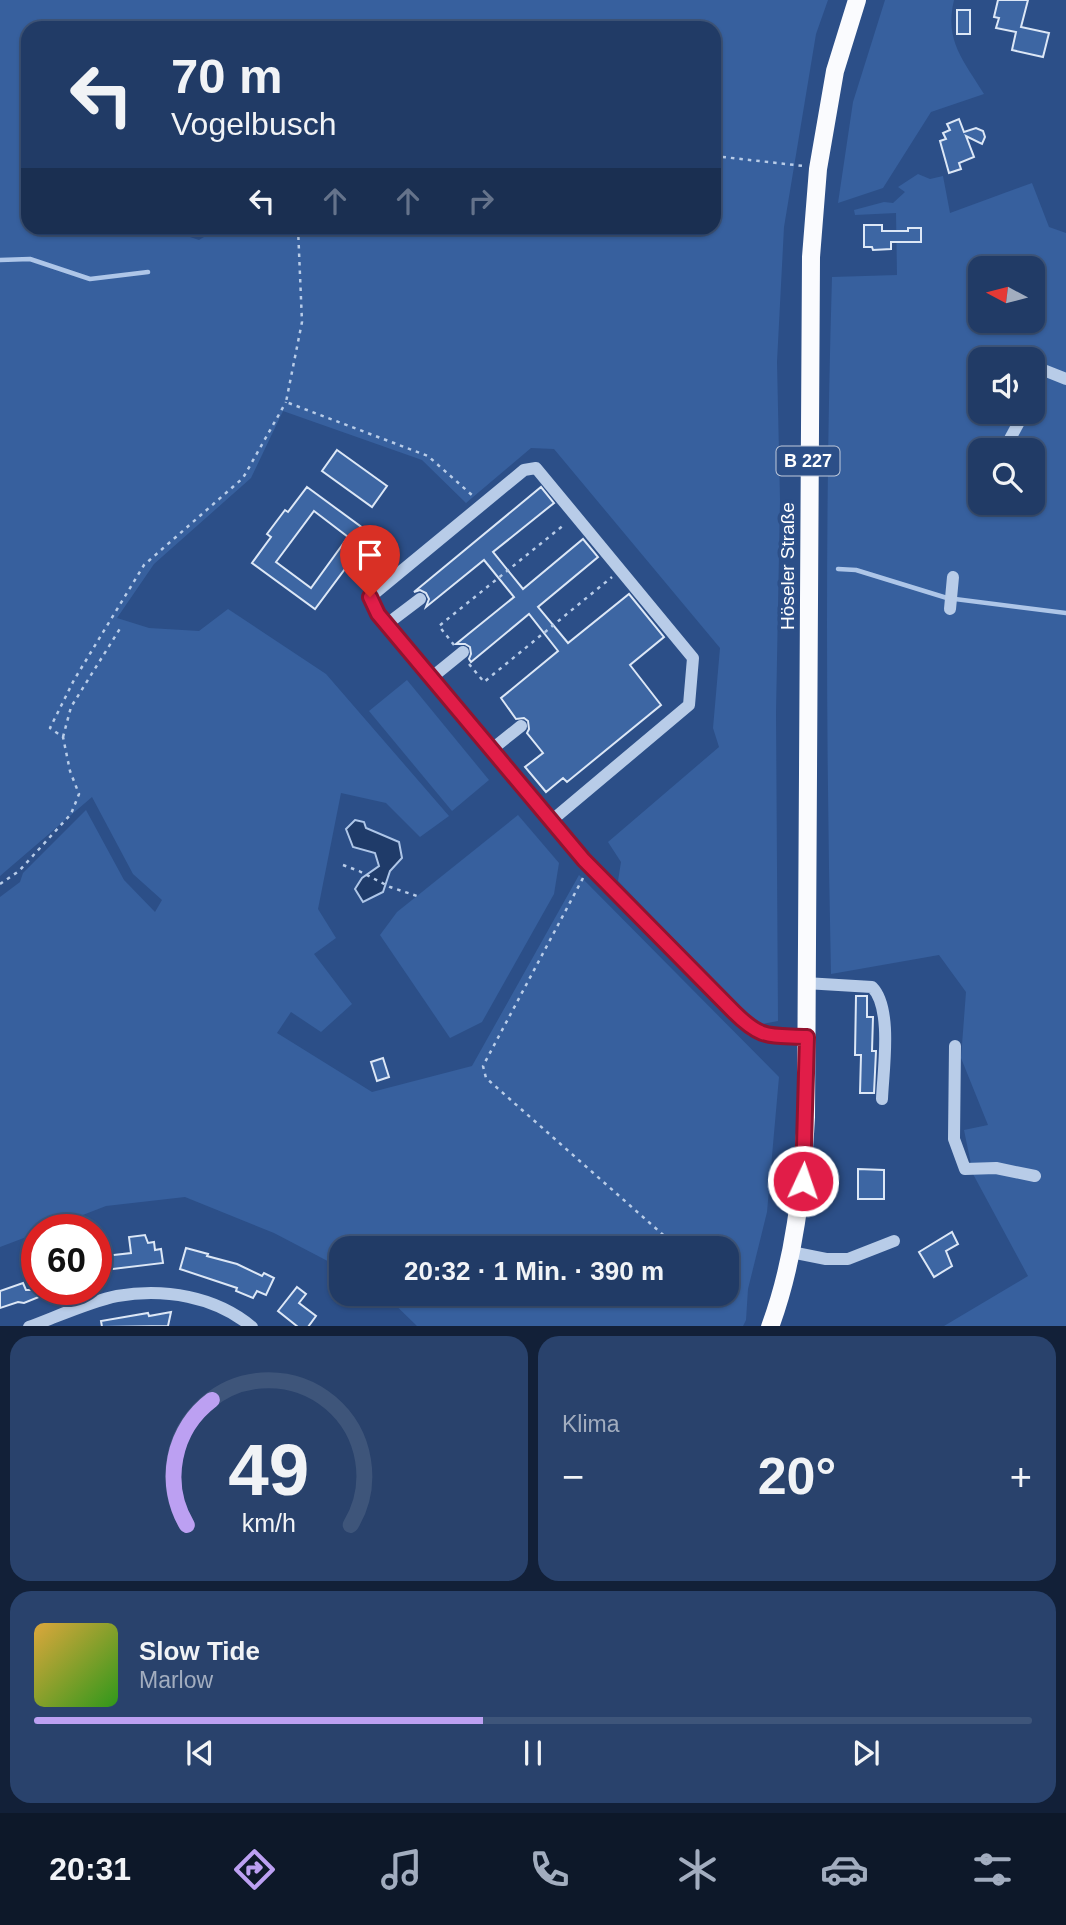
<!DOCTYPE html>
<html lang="de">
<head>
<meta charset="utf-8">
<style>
	body { margin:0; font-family:Helvetica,sans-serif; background:#29426c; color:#f1f3f6; height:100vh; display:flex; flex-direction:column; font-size:26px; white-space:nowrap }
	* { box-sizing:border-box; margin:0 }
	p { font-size:23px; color:#a2adbf }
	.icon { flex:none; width:38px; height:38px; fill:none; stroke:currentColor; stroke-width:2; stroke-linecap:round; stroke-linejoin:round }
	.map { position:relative; height:1326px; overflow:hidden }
	.side { display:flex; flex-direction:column; gap:10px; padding:10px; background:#122038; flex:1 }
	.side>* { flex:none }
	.banner { position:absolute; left:21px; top:21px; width:700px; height:214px; border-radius:21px; box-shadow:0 2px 5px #0004,0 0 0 2px #3e557a; background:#213b66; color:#f1f3f6; overflow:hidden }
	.needle { width:46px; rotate:277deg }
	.controls { position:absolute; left:968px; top:256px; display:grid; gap:14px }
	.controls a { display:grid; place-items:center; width:77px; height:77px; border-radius:14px; background:#213b66; box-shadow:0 2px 5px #0004,0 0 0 2px #3e557a; font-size:35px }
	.speed { position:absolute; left:21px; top:1214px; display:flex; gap:14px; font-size:35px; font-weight:700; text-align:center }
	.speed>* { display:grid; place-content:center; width:91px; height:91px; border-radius:50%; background:#213b66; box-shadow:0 2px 5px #0004,0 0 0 2px #3e557a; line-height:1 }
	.speed .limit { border:10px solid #d22; background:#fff; color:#111 }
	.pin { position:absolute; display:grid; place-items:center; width:60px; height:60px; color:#fff; margin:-72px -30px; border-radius:50% 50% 50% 0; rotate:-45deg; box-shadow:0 0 7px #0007 }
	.pin .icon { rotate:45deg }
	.me { position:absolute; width:77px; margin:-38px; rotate:3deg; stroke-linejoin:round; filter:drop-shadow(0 0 5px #0008) }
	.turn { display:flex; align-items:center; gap:24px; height:147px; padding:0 35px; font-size:32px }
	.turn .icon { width:91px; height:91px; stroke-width:2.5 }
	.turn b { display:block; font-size:49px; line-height:60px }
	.lanes { display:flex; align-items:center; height:66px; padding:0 35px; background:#0003; justify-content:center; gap:35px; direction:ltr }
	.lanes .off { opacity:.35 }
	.big { font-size:52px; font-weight:700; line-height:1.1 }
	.side .widget { flex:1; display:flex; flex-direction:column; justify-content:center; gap:10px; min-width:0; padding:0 24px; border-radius:21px; background:#29426c }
	.side .dial { align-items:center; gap:0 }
	.dial svg { height:182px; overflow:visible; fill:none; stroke:#3e557a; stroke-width:7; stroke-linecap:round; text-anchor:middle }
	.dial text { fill:#f1f3f6; stroke:none }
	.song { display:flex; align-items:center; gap:21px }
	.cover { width:84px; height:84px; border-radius:10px; background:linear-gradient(135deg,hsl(40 70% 55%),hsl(110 70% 35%)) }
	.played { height:7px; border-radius:4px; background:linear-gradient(90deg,#bca0f2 45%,#3e557a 45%) }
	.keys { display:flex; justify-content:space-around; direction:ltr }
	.heat { display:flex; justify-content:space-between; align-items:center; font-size:38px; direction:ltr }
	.side .tiles { flex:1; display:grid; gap:10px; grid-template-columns:1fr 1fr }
	.widget:last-child { grid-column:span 2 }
	.trip { position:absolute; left:329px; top:1236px; width:410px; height:70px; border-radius:21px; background:#213b66; box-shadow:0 2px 5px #0004,0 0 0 2px #3e557a; font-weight:700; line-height:70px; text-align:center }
	.tabs { display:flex; height:112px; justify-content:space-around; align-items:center; background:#0d1829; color:#a2adbf }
	.tabs .icon { width:49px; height:49px }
	.tabs .on { color:#bca0f2 }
	.tabs b { font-size:32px; color:#f1f3f6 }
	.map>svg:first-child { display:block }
	.green { fill:#37609e; fill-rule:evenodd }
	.water { fill:#1f3b69; stroke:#aec6e8; stroke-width:2 }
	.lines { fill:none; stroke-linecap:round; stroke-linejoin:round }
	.stream { stroke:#aec6e8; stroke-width:4.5 }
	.building { fill:#3d66a3; stroke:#dce7f6; stroke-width:2; fill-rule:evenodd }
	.path { stroke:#b8cce8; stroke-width:2.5; stroke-dasharray:3.5 5; stroke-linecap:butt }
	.minor { stroke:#b8cce8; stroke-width:12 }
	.major { stroke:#fafbfe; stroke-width:18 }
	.route-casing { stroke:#92132f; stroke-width:18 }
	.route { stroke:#e11d48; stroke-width:12 }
	.labels { text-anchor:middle; stroke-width:7; stroke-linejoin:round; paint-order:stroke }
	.shield { fill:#2c4f88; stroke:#c0cadb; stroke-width:2 }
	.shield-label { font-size:18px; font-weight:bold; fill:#fff }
	.street-label { font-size:19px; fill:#fff; stroke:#2c4f88 }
</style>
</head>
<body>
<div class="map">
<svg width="1066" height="1327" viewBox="0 0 1066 1327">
	<rect width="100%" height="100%" fill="#2c4f88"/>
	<g class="green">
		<path d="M 0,0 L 828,0 L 816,34 L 784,227 L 777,362 L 780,500 L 776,713 L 778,1021 L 757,1025 L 618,881 L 621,862 L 608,842 L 719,747 L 713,728 L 720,648 L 554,449 L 531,448 L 466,503 L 422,460 L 283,411 L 251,478 L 154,564 L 117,618 L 149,628 L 199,631 L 228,609 L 326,674 L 449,816 L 420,837 L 386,803 L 341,793 L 318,909 L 336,938 L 314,954 L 352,1004 L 321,1032 L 291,1012 L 277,1033 L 372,1092 L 472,1066 L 579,875 L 779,1077 L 767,1212 L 748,1289 L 746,1320 L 743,1326 L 417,1326 L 383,1293 L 726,1293 L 726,1248 L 341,1248 L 341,1268 L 274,1233 L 185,1197 L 106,1206 L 44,1230 L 37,1230 L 37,1233 L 0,1247 L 0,897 L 20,882 L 23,873 L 86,810 L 124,880 L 155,912 L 162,900 L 133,874 L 92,797 L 0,876 ZM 28,28 L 714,28 L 714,228 L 219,228 L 199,240 C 146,220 84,228 28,228 Z"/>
		<path d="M 885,0 L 954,0 C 944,41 964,61 984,94 L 931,112 L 883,188 L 838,203 L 853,102 Z"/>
		<path d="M 918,174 L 930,179 L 943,176 L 950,213 L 1032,183 L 1049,227 L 1066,233 L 1066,1326 L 944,1326 L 1028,1276 L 973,1174 L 964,1130 L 988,1125 L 961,1058 L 966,992 L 939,955 L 831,974 C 826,742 825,510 832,277 L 897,275 L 896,213 L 855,215 L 854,210 L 884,202 L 893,203 L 905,192 L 898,187 ZM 980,268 L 1032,268 L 1032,320 L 980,320 ZM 980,359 L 1032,359 L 1032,411 L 980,411 ZM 980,450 L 1032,450 L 1032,502 L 980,502 Z"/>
		<path d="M 407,680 L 489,780 L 452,811 L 369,711 Z"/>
		<path d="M 518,815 L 559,863 L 554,894 L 482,1022 L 450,1038 L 380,935 L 397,912 Z"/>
	</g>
	<path class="water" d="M 355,820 L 364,822 L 366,828 L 399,842 L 402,858 L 390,871 L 383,892 L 363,902 L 355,889 L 362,878 L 379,866 L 375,853 L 353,847 L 346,829 Z"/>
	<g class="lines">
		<g class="stream">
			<path d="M 0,260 L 30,259 L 90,279 L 148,272"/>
			<path d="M 838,569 L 856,570 L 947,598 L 1066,613"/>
		</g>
	</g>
	<g class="building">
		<path d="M 998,0 L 1028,0 L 1021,27 L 1049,33 L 1043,57 L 1012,50 L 1016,32 L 996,28 L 999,18 L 994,17 Z"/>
		<rect x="957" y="10" width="13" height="24"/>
		<path d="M 959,119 L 964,132 L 976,128 L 983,131 L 985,137 L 982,144 L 966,136 L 974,157 L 959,163 L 961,169 L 949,173 L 940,141 L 946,139 L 943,133 L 950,130 L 947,124 Z"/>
		<path d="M 864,225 L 882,225 L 882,231 L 908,231 L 908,228 L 921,228 L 921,242 L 891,242 L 891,249 L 873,250 L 872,247 L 864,247 Z"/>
		<path d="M 337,450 L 387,486 L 372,507 L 322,471 Z"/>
		<path d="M 307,487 L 371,534 L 315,609 L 252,563 L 271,537 L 267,534 L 285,510 L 288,512 ZM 314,511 L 348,537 L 311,588 L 276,562 Z"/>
		<path d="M 541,487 L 554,503 L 493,552 L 523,589 L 583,539 L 598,557 L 538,607 L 568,643 L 629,594 L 664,637 L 630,665 L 661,705 L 567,782 L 563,778 L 546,792 L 525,767 L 543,753 L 527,733 L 529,729 L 528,721 L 524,718 L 516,719 L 501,698 L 558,651 L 529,614 L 471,662 L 469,659 L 471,654 L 470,647 L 465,644 L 456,644 L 514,597 L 484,560 L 426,607 L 429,599 L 426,593 L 420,590 L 414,592 Z"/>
		<path d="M 856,996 L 867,996 L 867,1017 L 873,1017 L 872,1051 L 876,1051 L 874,1093 L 860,1093 L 861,1055 L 855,1055 Z"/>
		<path d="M 383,1058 L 389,1077 L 377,1081 L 371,1062 Z"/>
		<path d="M 858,1169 L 884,1170 L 884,1199 L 858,1199 Z"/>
		<path d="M 952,1232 L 958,1244 L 946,1251 L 952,1266 L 934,1277 L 919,1252 Z"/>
		<path d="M 145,1235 L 148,1243 L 154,1242 L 155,1250 L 161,1249 L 163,1263 L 96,1271 L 96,1237 L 105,1256 L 131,1253 L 129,1237 Z"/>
		<path d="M 186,1248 L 208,1254 L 207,1256 L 237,1264 L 262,1276 L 264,1273 L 274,1278 L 266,1295 L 257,1291 L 253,1298 L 236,1291 L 237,1288 L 180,1269 Z"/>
		<path d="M 23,1283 L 26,1290 L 56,1290 L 24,1303 L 18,1302 L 0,1308 L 0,1291 Z"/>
		<path d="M 297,1287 L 306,1294 L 299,1303 L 316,1316 L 308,1327 L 298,1327 L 278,1311 Z"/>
		<path d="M 171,1312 L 168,1326 L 102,1327 L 101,1321 L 148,1313 L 149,1316 Z"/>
	</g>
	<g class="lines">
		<g class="path">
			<path d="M 714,156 L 804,166"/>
			<path d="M 298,228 L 302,322 L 286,402 L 428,456 L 473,496"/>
			<path d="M 454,645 L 439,626 L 565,524"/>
			<path d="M 469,664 L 484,682 L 612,577"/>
			<path d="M 63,737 L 71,707 L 121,627"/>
			<path d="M 343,865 L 359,871 L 390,887 L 417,896"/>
			<path d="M 583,878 L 483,1066 L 486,1078 L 678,1248"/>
			<path d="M 0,884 L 19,871 L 71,814 L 79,794 L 70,771 L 63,737 L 50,728 L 74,680 L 144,565 L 243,478 L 286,402"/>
		</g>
		<g class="minor">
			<path d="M 1032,369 L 1046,371 L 1066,379"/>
			<path d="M 1032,393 L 1037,370"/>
			<path d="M 1004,450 L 1025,411"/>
			<path d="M 950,609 L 953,577"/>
			<path d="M 387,624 L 420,599"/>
			<path d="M 431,678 L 463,652"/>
			<path d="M 491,750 L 521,726"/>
			<path d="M 551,821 L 689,705 L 693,658 L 536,468 L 524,470 L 370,597 L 378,614 L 584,860 L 752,1030 L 765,1034 L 807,1037"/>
			<path d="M 805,983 L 872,987 C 893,1008 883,1071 882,1099"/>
			<path d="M 955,1046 L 954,1139 L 965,1169 L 996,1168 L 1035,1176"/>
			<path d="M 791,1252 L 826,1259 L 848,1259 L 894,1241"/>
			<path d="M 29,1327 C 56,1317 91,1301 117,1296 C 164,1288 215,1296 252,1327"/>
		</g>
		<path class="major" d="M 770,1327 C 795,1259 802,1189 806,1117 L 811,257 L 818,169 L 835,71 L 857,0"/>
	</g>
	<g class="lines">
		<defs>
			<path id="route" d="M 370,597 L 378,614 L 584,860 L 734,1012 C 762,1040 769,1035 807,1037 L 803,1181"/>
		</defs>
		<use href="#route" class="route-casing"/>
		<use href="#route" class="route"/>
	</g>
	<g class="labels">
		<rect class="shield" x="776.5" y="446.5" width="63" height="29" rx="5"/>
		<g class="shield-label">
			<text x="808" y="467">B 227</text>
		</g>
		<g class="street-label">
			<text transform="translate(787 566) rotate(-90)" y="7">Höseler Straße</text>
		</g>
	</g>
</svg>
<div class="controls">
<a><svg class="needle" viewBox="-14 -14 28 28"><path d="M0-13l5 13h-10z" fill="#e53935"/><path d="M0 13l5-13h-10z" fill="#a2adbf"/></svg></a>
<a><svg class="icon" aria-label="sound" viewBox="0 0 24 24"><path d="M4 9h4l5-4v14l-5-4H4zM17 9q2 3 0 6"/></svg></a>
<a><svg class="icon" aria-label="search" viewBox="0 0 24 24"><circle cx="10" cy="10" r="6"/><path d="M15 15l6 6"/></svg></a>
</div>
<div class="speed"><div class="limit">60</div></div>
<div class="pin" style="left:370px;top:597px;background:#d93025"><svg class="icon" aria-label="arrive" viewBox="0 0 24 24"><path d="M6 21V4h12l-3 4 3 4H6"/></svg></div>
<svg class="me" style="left:803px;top:1181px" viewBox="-20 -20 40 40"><circle r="17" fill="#e11d48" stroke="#fff" stroke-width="3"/><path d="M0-11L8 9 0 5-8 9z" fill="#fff"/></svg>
<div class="trip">20:32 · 1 Min. · 390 m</div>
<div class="banner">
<div class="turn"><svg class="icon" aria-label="left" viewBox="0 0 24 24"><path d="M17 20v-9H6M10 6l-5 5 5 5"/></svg><div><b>70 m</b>Vogelbusch</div></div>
<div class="lanes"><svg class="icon" aria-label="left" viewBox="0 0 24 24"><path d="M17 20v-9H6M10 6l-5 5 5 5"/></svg><svg class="icon off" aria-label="ahead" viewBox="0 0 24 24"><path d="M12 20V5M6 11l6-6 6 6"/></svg><svg class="icon off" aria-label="ahead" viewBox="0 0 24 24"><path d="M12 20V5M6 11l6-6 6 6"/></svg><svg class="icon off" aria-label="right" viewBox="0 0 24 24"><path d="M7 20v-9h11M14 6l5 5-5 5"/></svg></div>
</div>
</div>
<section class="side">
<div class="tiles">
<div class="widget dial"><svg viewBox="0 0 100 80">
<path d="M14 69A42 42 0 1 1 86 69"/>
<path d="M14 69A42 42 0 0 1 25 14" stroke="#bca0f2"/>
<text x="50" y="56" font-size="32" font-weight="700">49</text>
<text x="50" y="72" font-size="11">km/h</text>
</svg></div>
<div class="widget"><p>Klima</p>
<div class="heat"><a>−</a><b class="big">20°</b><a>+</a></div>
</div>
<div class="widget">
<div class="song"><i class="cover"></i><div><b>Slow Tide</b><p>Marlow</p></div></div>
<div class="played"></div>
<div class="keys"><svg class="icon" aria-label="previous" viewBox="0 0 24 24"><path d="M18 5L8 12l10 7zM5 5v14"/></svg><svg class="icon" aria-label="pause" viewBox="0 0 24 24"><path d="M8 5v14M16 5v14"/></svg><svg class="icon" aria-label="next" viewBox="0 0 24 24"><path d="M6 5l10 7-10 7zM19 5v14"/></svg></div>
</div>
</div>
</section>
<nav class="tabs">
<b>20:31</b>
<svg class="icon on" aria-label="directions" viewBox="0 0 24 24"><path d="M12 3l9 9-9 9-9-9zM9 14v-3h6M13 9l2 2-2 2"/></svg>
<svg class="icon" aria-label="music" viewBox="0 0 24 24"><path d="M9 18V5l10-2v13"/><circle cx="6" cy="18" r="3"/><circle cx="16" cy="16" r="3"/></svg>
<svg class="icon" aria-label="phone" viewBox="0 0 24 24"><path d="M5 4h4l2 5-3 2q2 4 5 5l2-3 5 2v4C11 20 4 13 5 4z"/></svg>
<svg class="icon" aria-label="climate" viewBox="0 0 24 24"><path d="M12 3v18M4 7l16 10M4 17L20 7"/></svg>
<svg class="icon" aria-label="car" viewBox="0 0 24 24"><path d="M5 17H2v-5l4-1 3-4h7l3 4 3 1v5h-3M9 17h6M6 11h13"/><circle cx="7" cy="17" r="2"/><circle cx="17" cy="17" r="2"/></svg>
<svg class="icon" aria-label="filters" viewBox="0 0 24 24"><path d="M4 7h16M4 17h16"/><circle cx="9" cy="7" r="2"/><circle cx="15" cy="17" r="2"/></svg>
</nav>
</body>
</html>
